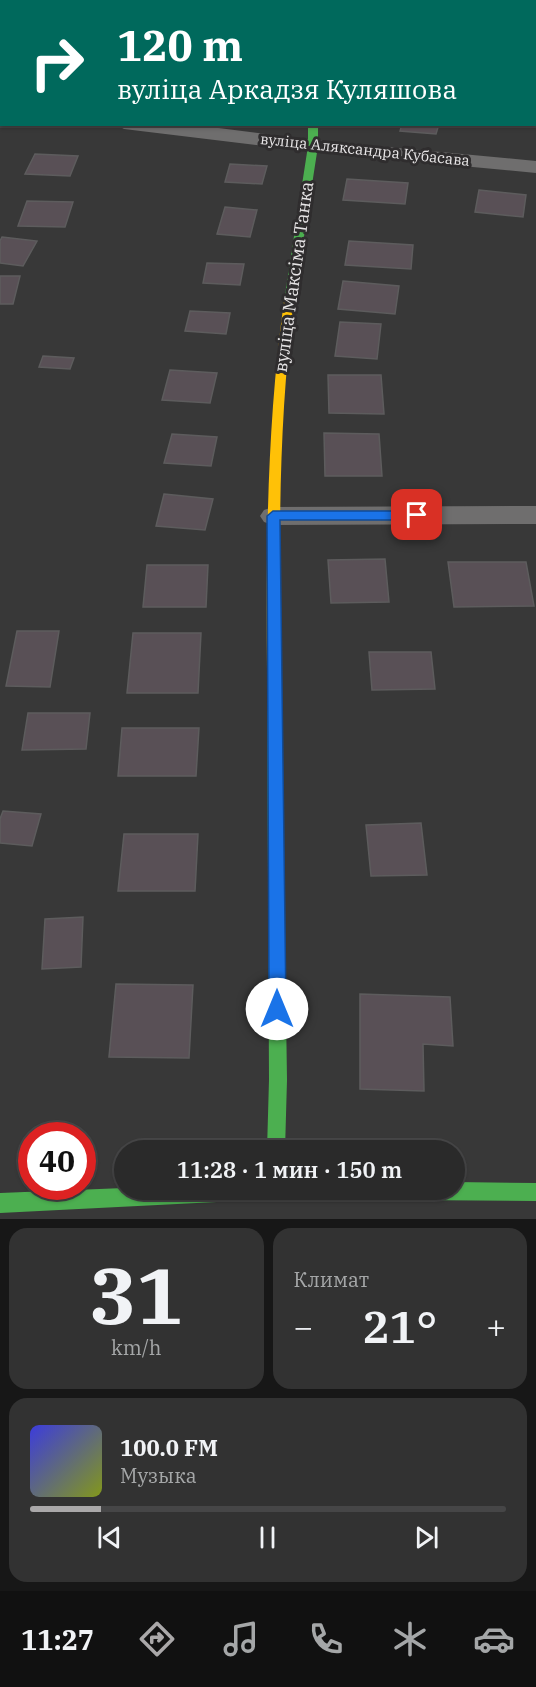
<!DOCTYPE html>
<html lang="ru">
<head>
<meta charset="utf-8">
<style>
	body { margin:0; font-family:"IBM Plex Serif",serif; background:#323232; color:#f1f3f6; height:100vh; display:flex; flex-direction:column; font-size:22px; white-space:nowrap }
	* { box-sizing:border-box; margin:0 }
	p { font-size:20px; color:#a5a7a8 }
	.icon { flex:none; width:33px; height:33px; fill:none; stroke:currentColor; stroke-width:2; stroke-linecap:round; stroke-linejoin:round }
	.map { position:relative; height:1219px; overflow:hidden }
	.side { display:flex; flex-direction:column; gap:9px; padding:9px; background:#171717; flex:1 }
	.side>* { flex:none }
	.banner { position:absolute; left:0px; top:0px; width:537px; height:126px; box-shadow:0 2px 4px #0004,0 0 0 2px #464647; background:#00695c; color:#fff; overflow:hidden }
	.speed { position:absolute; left:18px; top:1122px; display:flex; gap:12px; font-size:30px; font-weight:700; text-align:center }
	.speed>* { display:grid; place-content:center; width:78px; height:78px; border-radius:50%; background:#2a2a2a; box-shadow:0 2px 4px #0004,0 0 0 2px #464647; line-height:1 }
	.speed .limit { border:9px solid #d22; background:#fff; color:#111 }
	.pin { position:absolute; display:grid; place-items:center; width:51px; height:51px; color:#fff; margin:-26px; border-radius:12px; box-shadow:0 3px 9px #0006 }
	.me { position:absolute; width:66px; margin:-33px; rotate:0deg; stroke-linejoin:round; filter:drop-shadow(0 0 4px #0008) }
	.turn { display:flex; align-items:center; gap:21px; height:126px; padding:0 18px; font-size:27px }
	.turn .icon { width:78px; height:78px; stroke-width:2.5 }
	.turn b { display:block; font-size:42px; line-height:51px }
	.big { font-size:45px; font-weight:600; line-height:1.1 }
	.side .widget { flex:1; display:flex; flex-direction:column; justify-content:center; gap:9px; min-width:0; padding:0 21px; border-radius:18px; background:#323232 }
	.side .dial { align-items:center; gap:0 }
	.dial b { font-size:78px; line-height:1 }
	.song { display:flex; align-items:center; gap:18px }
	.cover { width:72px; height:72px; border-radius:9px; background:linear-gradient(135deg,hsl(240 70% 55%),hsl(70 70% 35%)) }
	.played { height:6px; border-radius:3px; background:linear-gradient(90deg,#aaa8a9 15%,#464647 15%) }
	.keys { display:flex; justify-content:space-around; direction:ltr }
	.heat { display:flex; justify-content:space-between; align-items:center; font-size:33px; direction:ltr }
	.side .tiles { flex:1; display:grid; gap:9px; grid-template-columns:1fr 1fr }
	.widget:last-child { grid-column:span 2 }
	.trip { position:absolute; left:114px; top:1140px; width:351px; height:60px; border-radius:30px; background:#2a2a2a; box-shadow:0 2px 4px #0004,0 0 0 2px #464647; font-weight:600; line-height:60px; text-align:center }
	.dock { display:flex; height:96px; justify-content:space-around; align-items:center; background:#111; color:#a5a7a8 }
	.dock .icon { width:42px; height:42px }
	.dock .on { color:#aaa8a9 }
	.dock b { font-size:27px; color:#f1f3f6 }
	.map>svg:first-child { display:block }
	.building { fill:#595056; stroke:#5d5c5d; stroke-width:1.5 }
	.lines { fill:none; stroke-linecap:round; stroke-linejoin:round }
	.street { fill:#6f6e6e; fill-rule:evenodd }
	.fast { fill:#4caf50; fill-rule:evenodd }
	.slow { fill:#ffc107; fill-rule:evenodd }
	.route { fill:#1a73e8; stroke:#114b97; stroke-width:1.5 }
	.labels { text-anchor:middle; stroke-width:6; stroke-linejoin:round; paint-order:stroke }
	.far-street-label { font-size:15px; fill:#e7e5e6; stroke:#2f2d2e }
	.street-label { font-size:18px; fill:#e7e5e6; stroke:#2f2d2e }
</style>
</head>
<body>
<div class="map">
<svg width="536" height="1219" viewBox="0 0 536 1219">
	<rect width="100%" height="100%" fill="#383838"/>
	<g class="building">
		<path d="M 402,124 L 439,124 L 436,134 L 400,131 Z"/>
		<path d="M 35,154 L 78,156 L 70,176 L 25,174 Z"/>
		<path d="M 230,164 L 267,166 L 262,184 L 225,182 Z"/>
		<path d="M 347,179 L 408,183 L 405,204 L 343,200 Z"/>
		<path d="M 479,190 L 526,195 L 523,217 L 475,212 Z"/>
		<path d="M 27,201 L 73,202 L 65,227 L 18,226 Z"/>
		<path d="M 225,207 L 257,210 L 250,237 L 217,234 Z"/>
		<path d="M 2,237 L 37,241 L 23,266 L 0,263 L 0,241 Z"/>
		<path d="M 349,241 L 413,245 L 411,269 L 345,265 Z"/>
		<path d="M 207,263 L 244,264 L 240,285 L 203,283 Z"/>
		<path d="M 0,276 L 20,276 L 13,304 L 0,304 Z"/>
		<path d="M 343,281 L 399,286 L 395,314 L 338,309 Z"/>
		<path d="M 190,311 L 230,313 L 226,334 L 185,331 Z"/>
		<path d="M 340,322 L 381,324 L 377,359 L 335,356 Z"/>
		<path d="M 43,356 L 74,358 L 70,369 L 39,367 Z"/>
		<path d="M 170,370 L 217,373 L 210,403 L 162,400 Z"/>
		<path d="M 328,375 L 381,375 L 384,414 L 329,413 Z"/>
		<path d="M 324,433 L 379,434 L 382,476 L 325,476 Z"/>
		<path d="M 172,434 L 217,437 L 211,466 L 164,463 Z"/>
		<path d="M 164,494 L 213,499 L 205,530 L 156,526 Z"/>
		<path d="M 385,559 L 389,602 L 331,603 L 328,560 Z"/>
		<path d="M 448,562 L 526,562 L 534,606 L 454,607 Z"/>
		<path d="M 147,565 L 208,565 L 206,607 L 143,607 Z"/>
		<path d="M 17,631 L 59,631 L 50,687 L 6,686 Z"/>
		<path d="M 133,633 L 201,633 L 198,693 L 127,693 Z"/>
		<path d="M 369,652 L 431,652 L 435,689 L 372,690 Z"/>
		<path d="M 28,713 L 90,713 L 86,749 L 22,750 Z"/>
		<path d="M 122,728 L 199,728 L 196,776 L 118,776 Z"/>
		<path d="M 3,811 L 41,814 L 32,846 L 0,843 L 0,819 Z"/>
		<path d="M 421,823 L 427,875 L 371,876 L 366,825 Z"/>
		<path d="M 124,834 L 198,834 L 195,891 L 118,891 Z"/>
		<path d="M 83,917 L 81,967 L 42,969 L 45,919 Z"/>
		<path d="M 116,984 L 193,985 L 189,1058 L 109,1057 Z"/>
		<path d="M 360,994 L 450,997 L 453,1046 L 423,1044 L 424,1091 L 360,1089 Z"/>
	</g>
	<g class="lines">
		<g class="street">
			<rect x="273" y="0" width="16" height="2"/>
			<path d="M 0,9 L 2,10 L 2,27 L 0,26 Z"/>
			<path d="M 0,101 L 2,101 L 0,119 Z"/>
			<path d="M 115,124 L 187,124 L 313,140 L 536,161 L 536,173 L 313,152 L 124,129 Z"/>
			<path d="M 536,506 L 536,524 L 273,525 L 264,522 L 260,516 L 264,510 L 273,507 Z"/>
		</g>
		<g class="fast">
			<path d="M 308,124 L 318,124 L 318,146 L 294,301 L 289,304 L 284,301 L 308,146 Z"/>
			<path d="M 274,664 L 279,665 L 281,669 L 287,1080 L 285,1150 L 267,1150 L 269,1080 L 267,669 L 269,665 Z"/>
			<path d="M 454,1182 L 536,1183 L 536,1201 L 274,1199 L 0,1213 L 0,1193 L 124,1188 L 124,1190 L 454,1190 Z"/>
		</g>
		<path class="slow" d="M 289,298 L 294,301 C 278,423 279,546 281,669 L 279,673 L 269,673 L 267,669 C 266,546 267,423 284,301 Z"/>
	</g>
	<path class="route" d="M 273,511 L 417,511 L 423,515 L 417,520 L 280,520 L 286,1009 L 284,1015 L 277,1017 L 271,1015 L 269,1009 L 267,516 Z"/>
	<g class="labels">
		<g class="far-street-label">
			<text transform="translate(365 150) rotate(6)" y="5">вуліца Аляксандра Кубасава</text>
		</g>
		<g class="street-label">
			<text transform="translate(294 277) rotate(-82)" y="6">вуліца Максіма Танка</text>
		</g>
	</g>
</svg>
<div class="speed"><div class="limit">40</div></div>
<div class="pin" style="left:417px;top:515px;background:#d93025"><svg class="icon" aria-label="arrive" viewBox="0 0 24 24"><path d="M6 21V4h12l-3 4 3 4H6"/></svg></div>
<svg class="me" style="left:277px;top:1009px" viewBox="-20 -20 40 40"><circle r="19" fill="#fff"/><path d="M0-13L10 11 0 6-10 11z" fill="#1a73e8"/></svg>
<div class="trip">11:28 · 1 мин · 150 m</div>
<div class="banner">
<div class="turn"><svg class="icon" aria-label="right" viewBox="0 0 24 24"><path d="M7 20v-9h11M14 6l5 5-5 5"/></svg><div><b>120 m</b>вуліца Аркадзя Куляшова</div></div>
</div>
</div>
<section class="side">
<div class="tiles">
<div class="widget dial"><b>31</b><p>km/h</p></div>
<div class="widget"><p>Климат</p>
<div class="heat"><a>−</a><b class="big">21°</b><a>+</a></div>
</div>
<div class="widget">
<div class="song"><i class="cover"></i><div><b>100.0 FM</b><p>Музыка</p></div></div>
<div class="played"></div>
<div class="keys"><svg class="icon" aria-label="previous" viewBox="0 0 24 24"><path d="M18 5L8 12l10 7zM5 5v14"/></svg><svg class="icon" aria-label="pause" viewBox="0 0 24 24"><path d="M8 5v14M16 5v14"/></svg><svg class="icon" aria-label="next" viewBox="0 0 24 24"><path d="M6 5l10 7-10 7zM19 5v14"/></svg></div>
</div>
</div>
</section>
<nav class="dock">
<b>11:27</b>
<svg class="icon on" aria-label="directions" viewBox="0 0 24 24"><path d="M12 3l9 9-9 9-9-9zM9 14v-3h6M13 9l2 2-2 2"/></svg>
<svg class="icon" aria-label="music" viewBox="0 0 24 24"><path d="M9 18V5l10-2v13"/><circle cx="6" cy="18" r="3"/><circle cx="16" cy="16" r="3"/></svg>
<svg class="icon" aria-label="phone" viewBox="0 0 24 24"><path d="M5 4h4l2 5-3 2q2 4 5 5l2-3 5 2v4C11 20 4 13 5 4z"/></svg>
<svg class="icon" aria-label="climate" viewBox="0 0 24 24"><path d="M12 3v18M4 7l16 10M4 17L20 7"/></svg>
<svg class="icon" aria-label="car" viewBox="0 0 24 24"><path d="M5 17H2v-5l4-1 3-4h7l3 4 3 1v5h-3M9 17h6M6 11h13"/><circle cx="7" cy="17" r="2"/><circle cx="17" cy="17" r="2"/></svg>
</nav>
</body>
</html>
